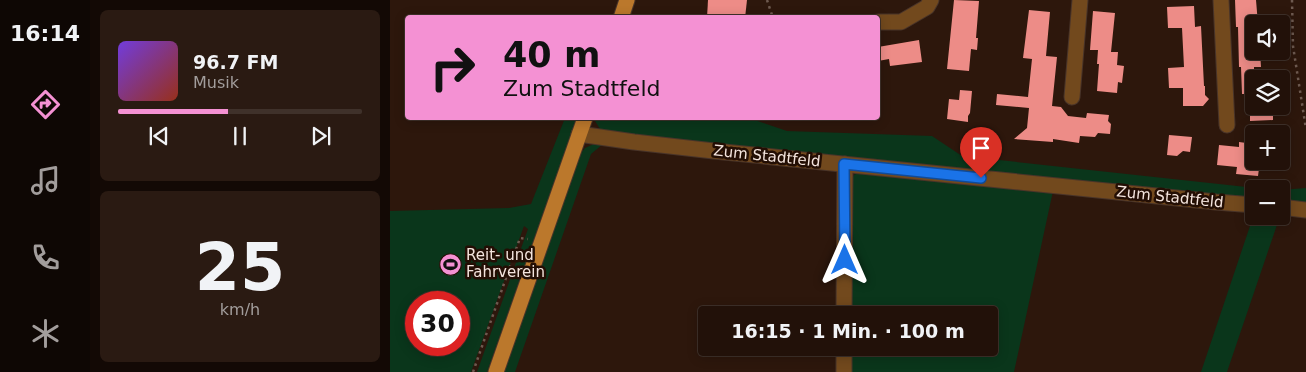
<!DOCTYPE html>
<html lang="de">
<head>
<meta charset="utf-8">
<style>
	body { margin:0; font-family:"DejaVu Sans",sans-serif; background:#2a1a12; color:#f1f3f6; height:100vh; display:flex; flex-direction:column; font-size:19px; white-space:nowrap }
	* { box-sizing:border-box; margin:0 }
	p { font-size:16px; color:#a29d9c }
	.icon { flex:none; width:28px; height:28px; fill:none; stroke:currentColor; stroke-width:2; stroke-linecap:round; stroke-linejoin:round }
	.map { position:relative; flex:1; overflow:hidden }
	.details { display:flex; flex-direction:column; gap:10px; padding:10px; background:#130905; width:300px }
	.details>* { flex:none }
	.top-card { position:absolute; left:15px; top:15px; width:475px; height:105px; border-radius:5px; box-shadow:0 2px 12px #0003,0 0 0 1px #3f312a; background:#f491d3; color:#111; overflow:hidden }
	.buttons { position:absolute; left:855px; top:15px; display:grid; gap:10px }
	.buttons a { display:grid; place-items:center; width:45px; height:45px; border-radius:5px; background:#221109; box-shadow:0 2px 12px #0003,0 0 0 1px #3f312a; font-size:25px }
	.speed { position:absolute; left:15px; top:291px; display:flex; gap:10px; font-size:25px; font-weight:700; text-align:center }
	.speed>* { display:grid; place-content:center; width:65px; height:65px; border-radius:50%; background:#221109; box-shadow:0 2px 12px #0003,0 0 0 1px #3f312a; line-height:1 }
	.speed .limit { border:8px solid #d22; background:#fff; color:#111 }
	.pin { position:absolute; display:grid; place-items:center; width:42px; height:42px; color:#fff; margin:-51px -21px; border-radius:50% 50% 50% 0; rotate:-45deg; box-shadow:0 0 5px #0007 }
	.pin .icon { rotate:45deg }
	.me { position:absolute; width:55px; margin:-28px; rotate:0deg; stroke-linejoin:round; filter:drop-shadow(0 0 4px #0008) }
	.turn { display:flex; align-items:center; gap:18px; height:105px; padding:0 15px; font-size:22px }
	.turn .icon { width:65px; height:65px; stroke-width:2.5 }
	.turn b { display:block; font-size:35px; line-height:42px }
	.details .tile { flex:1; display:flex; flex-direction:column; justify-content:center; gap:8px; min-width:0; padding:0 18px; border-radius:8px; background:#2a1a12 }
	.details .dial { align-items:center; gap:0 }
	.dial b { font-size:65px; line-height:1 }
	.song { display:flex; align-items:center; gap:15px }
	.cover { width:60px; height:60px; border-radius:8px; background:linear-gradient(135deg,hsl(260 70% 55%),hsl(10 70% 35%)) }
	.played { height:5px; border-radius:2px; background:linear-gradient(90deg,#f491d3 45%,#3f312a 45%) }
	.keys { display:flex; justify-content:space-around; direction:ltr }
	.trip { position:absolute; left:308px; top:306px; width:300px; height:50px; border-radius:5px; background:#221109; box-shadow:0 2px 12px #0003,0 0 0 1px #3f312a; font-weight:700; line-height:50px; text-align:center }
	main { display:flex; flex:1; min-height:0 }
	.tabs { display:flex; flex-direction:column; width:90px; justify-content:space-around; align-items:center; background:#0e0704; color:#a29d9c }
	.tabs .icon { width:35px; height:35px }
	.tabs .current { color:#f491d3 }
	.tabs b { font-size:22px; color:#f1f3f6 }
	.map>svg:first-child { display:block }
	.green { fill:#0a361b; fill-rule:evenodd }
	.building { fill:#ed8c87 }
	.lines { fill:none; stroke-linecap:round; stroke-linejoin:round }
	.minor-casing { stroke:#493429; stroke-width:17 }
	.major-casing { stroke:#493429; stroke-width:17 }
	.path { stroke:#6e5a50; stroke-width:2.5; stroke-dasharray:2.5 4; stroke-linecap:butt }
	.minor { stroke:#72491d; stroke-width:15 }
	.major { stroke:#bb782c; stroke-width:15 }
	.route-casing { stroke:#114b97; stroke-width:12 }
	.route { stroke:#1a73e8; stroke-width:9 }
	.labels { text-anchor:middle; stroke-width:5; stroke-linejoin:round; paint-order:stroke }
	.street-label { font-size:15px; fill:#f4e4dd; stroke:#230e04 }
	.poi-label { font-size:15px; fill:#f4e4dd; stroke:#230e04; text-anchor:start }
</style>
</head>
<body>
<main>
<nav class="tabs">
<b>16:14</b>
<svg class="icon current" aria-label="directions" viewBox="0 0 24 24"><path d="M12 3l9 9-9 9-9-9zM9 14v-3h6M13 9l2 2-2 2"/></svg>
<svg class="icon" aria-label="music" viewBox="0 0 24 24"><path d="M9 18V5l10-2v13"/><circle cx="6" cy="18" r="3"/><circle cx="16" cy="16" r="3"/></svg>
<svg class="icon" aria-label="phone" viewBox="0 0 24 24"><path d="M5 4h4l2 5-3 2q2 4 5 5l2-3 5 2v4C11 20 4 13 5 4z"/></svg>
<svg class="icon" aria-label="climate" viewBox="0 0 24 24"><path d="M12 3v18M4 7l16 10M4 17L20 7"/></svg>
</nav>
<section class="details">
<div class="tile">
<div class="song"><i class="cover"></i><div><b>96.7 FM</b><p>Musik</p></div></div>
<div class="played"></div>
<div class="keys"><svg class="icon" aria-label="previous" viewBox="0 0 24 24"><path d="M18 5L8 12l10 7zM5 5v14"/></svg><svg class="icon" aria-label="pause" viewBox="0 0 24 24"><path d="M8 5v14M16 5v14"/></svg><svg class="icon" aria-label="next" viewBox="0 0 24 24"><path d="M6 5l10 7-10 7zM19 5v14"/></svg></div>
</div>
<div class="tile dial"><b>25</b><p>km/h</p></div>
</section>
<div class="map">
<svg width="916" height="372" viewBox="0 0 916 372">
	<rect width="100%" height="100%" fill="#2d170c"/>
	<g class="green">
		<path d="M 175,118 L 187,118 L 97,372 L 87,372 L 138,229 L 134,226 L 81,372 L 0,372 L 0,211 L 119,208 L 141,204 ZM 26,302 L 69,302 L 69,345 L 26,345 Z"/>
		<path d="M 205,118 L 359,118 L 397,131 L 542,136 L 572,156 L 875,189 L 864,189 L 864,200 L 212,132 L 205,121 Z"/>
		<path d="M 206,143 L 213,144 L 201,154 L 125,372 L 113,372 L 190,154 L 195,148 Z"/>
		<path d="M 469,171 L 663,191 L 624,372 L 458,372 L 458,348 L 599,348 L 599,315 L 458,315 L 459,185 L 464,175 Z"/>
		<path d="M 916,188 L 916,205 L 891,203 L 891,190 Z"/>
		<path d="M 864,214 L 864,216 L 890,216 L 837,372 L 811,372 Z"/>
	</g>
	<g class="building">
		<path d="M 318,0 L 357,0 L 355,18 L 317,18 Z"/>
		<path d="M 564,0 L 589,1 L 586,38 L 588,38 L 587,50 L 581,49 L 579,71 L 557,69 Z"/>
		<path d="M 845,0 L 866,0 L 868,24 L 864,24 L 864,51 L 870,51 L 871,67 L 864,67 L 864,94 L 852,94 L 851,67 L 849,67 L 848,27 L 846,27 Z"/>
		<path d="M 804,6 L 805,27 L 811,26 L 814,86 L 815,86 L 815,95 L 819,99 L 813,106 L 793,106 L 793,88 L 779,88 L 778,68 L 794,67 L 792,28 L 778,28 L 777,7 Z"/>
		<path d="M 639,10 L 660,12 L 656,56 L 667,57 L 662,106 L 671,107 L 678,116 L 696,118 L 697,113 L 719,115 L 718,121 L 721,124 L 720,134 L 708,133 L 705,137 L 690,136 L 689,143 L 663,139 L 663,142 L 624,139 L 637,128 L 639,108 L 606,105 L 607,94 L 638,97 L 642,59 L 633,58 Z"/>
		<path d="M 703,11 L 725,13 L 721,52 L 728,52 L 727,65 L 734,66 L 732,83 L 728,82 L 727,93 L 707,91 L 709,64 L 707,64 L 708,50 L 700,50 Z"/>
		<path d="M 529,40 L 532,62 L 500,66 L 499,59 L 488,61 L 488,47 Z"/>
		<path d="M 570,90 L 582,91 L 580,113 L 578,116 L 578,122 L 557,119 L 559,99 L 569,100 Z"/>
		<path d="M 860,106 L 883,106 L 883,120 L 860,121 Z"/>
		<path d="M 779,135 L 802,137 L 800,152 L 793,151 L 787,156 L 777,155 Z"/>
		<path d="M 849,142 L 864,144 L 864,161 L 870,161 L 868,176 L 846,174 L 847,167 L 827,165 L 829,145 L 849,147 Z"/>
	</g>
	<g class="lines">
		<defs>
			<g id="minor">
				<path d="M 831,0 L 837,125"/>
				<path d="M 488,22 L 511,22 L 537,7 L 541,0"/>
				<path d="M 682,97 L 690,0"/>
				<path d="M 189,134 L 244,142 L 324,151 L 826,202 L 864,205"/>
				<path d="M 891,207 L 916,210"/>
				<path d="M 454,315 L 455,164"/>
				<path d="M 454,372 L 454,348"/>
			</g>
			<g id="major">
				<path d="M 231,18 L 237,0"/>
				<path d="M 106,372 L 195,118"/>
			</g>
		</defs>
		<use href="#minor" class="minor-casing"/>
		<use href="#major" class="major-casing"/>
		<g class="path">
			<path d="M 377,0 L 383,18"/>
			<path d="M 902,0 L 903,46 L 916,129"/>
			<path d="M 83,372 L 130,238 L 138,239"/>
		</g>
		<use href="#minor" class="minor"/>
		<use href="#major" class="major"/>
	</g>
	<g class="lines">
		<defs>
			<path id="route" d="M 455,260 L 454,164 L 591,178"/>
		</defs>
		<use href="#route" class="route-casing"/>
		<use href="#route" class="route"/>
	</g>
	<defs>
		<symbol id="stadium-disc" viewBox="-11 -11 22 22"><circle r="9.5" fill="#f491d3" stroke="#230e04"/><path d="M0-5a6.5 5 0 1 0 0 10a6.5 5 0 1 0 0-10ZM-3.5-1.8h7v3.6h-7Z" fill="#111"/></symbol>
	</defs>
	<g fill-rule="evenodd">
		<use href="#stadium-disc" x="48" y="252" width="25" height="25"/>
	</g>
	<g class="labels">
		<g class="street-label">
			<text transform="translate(377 156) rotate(6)" y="5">Zum Stadtfeld</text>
			<text transform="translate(780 197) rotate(6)" y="5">Zum Stadtfeld</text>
		</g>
		<g class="poi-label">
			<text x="76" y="260">Reit- und<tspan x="76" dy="17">Fahrverein</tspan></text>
		</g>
	</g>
</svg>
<div class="buttons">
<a><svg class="icon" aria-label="sound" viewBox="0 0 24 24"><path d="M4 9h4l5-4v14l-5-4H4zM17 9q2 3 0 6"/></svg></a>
<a><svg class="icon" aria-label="layers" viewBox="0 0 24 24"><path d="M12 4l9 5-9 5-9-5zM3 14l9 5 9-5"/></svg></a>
<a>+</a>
<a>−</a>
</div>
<div class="speed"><div class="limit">30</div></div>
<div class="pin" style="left:591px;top:178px;background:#d93025"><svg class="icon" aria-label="arrive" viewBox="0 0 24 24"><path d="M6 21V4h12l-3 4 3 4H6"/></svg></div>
<svg class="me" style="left:455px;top:260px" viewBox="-20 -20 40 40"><path d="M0-17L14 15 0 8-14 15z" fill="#1a73e8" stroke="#fff" stroke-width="4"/></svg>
<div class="trip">16:15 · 1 Min. · 100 m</div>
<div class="top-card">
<div class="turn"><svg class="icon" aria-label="right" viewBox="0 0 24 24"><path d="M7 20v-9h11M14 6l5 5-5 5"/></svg><div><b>40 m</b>Zum Stadtfeld</div></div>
</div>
</div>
</main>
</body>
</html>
